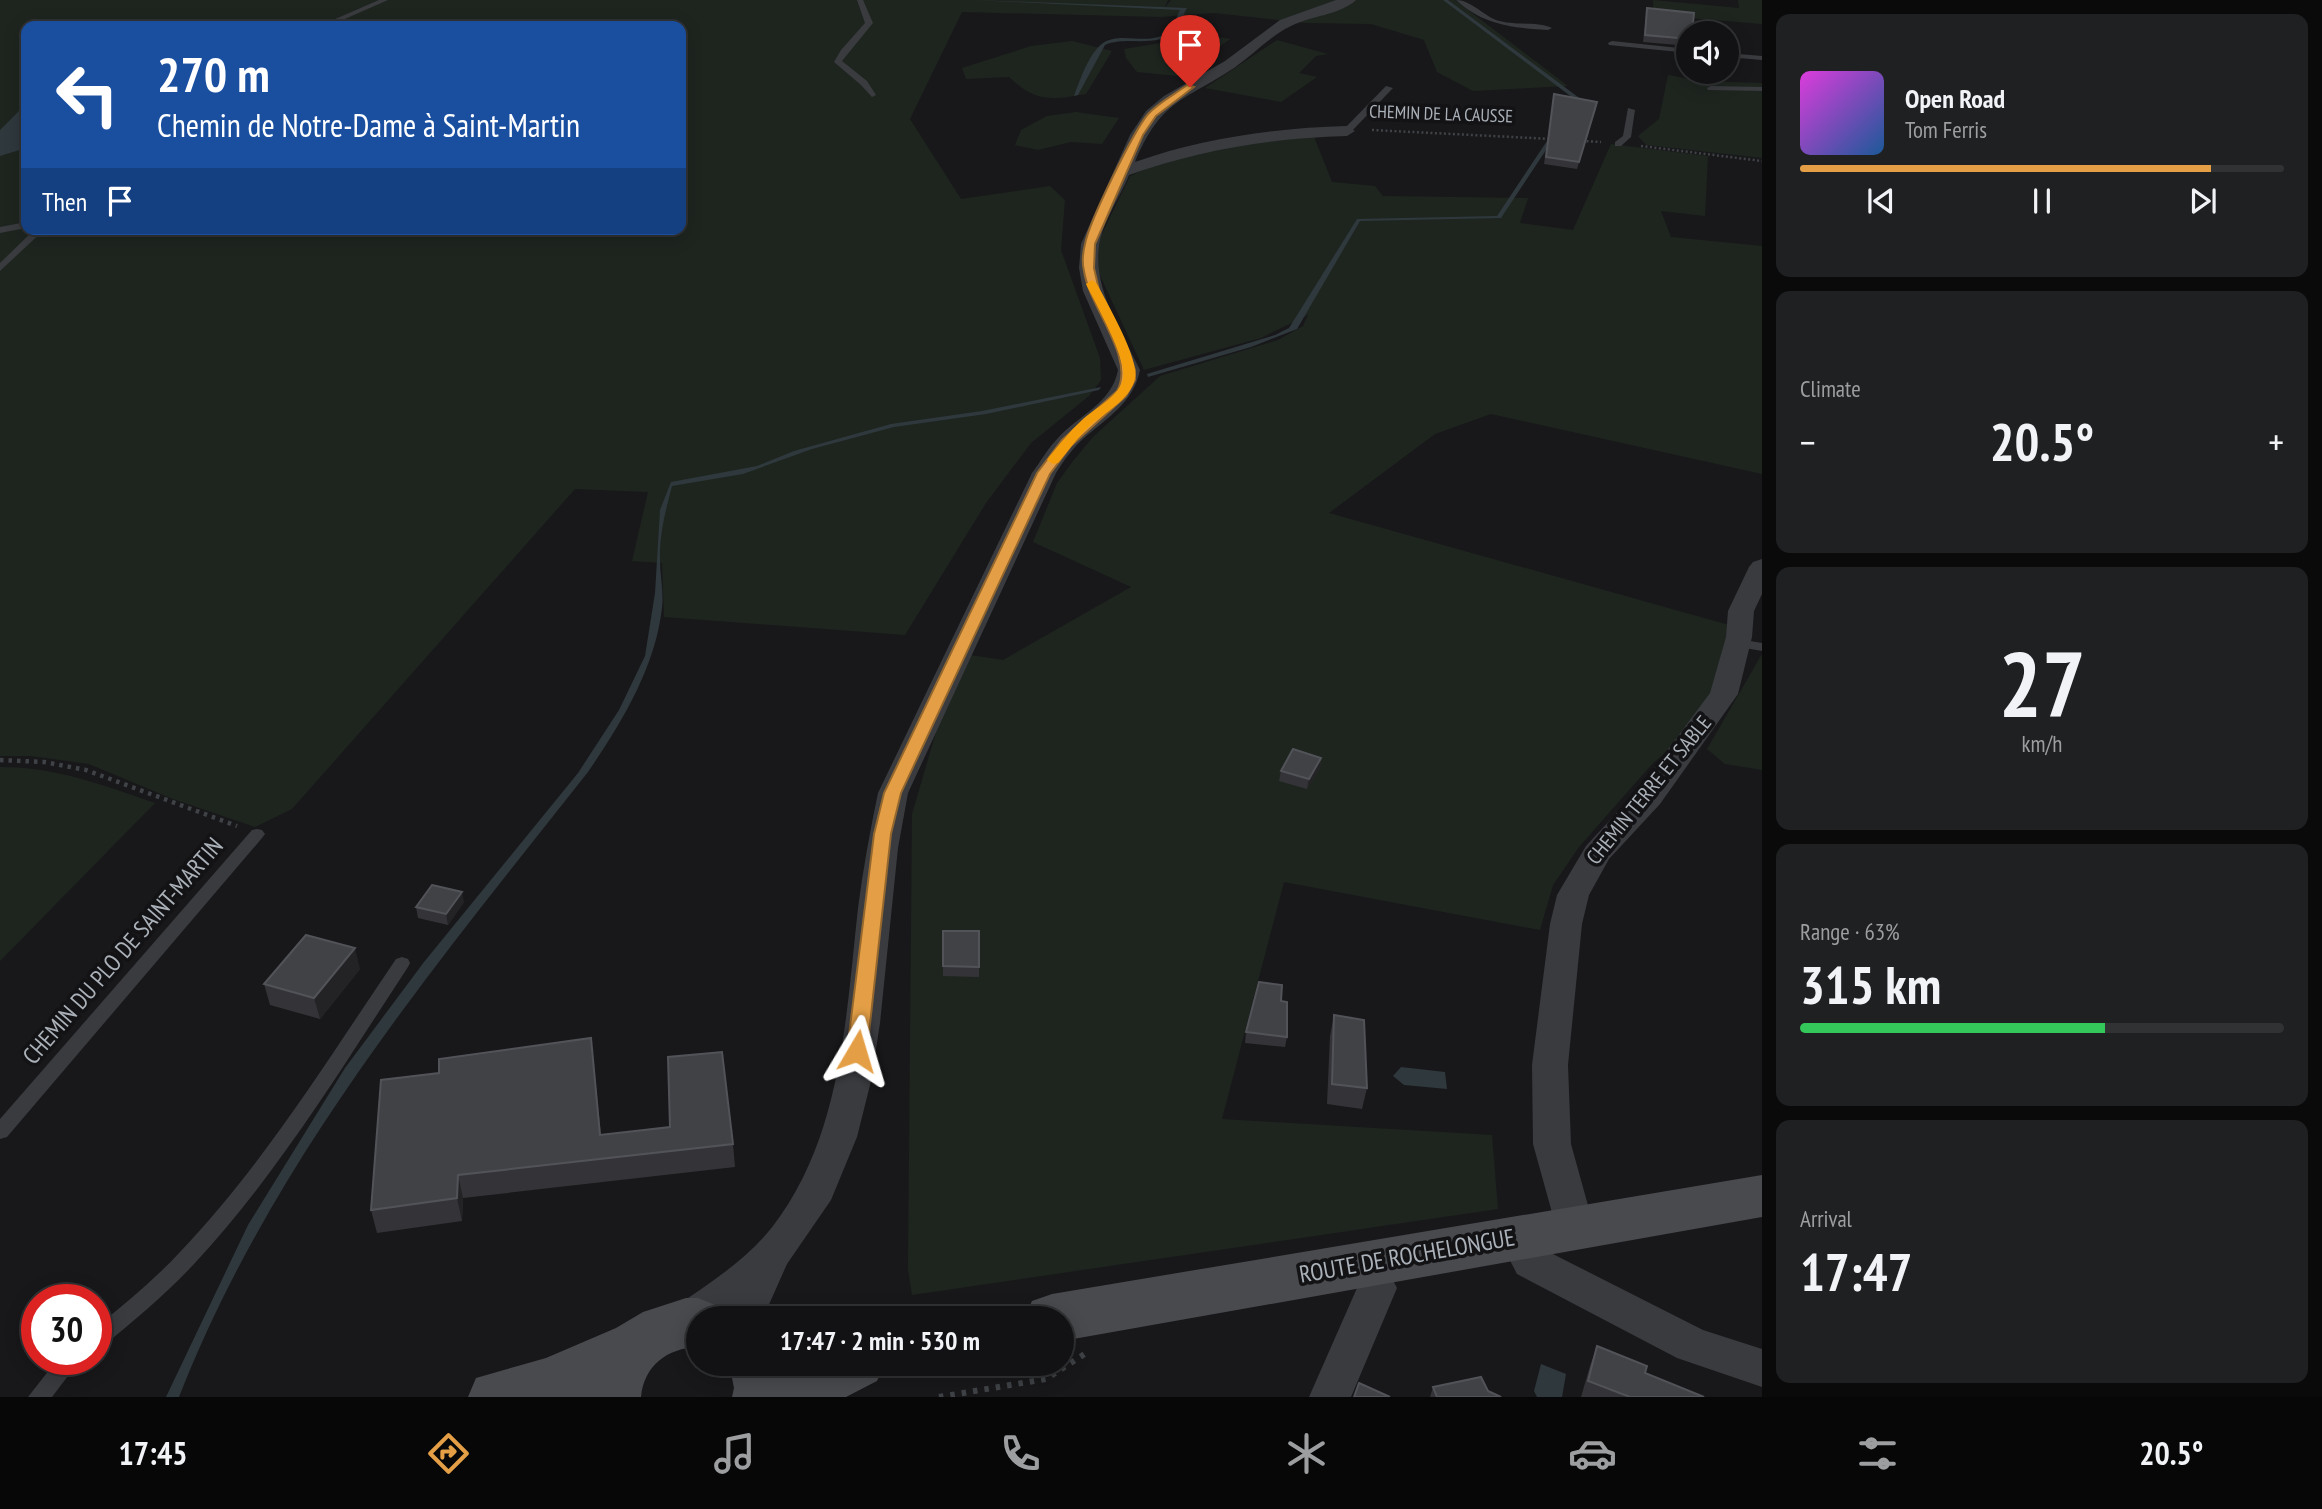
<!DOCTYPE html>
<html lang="en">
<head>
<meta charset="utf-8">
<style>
	body { margin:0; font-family:"PT Sans Narrow",sans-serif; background:#1f2022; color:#f1f3f6; height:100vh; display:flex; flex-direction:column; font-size:26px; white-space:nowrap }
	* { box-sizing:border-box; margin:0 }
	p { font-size:23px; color:#9c9ea0 }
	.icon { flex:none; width:38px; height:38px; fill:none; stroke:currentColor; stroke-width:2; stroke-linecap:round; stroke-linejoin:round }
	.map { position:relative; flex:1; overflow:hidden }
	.drawer { display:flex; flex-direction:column; gap:14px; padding:14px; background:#0a0a0b; width:560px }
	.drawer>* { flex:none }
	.hud { position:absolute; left:21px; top:21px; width:665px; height:214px; border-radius:14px; box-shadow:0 4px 18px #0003,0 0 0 2px #313234; background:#1a4fa0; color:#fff; overflow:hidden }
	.fabs { position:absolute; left:1676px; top:21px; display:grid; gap:14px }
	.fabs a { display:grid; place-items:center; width:63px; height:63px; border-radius:50%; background:#121214; box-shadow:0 4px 18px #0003,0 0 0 2px #313234; font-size:35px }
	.speed { position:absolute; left:21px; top:1284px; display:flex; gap:14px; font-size:35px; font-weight:700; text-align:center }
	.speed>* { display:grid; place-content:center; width:91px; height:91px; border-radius:50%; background:#121214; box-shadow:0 4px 18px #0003,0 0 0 2px #313234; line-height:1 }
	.speed .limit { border:10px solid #d22; background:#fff; color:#111 }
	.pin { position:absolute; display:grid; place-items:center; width:60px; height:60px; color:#fff; margin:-72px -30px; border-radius:50% 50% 50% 0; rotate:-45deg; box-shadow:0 0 7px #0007 }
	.pin .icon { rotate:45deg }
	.me { position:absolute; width:77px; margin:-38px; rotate:7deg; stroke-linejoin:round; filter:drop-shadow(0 0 5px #0008) }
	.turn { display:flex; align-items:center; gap:24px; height:147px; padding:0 21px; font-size:32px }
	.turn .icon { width:91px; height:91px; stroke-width:2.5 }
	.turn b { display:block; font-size:49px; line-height:60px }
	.then { display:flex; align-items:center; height:66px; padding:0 21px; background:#0003; gap:14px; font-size:26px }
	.big { font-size:52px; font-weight:600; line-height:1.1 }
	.drawer .card { flex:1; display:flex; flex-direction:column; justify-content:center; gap:10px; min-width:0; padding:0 24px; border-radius:14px; background:#1f2022 }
	.drawer .dial { align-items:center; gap:0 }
	.dial b { font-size:91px; line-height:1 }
	.song { display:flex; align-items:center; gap:21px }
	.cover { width:84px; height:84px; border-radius:10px; background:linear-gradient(135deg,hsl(300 70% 55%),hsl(210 70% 35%)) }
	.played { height:7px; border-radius:4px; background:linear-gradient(90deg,#e49f46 85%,#313234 85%) }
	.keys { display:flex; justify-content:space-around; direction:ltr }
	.heat { display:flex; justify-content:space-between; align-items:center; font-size:38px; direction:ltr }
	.charge { height:10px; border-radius:5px; background:linear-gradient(90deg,#34c759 63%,#313234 0) }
	.trip { position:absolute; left:686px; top:1306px; width:388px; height:70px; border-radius:35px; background:#121214; box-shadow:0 4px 18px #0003,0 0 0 2px #313234; font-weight:600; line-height:70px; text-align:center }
	.menu { display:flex; height:112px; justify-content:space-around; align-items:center; background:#070708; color:#9c9ea0 }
	.menu .icon { width:49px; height:49px }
	.menu .on { color:#e49f46 }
	.menu b { font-size:32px; color:#f1f3f6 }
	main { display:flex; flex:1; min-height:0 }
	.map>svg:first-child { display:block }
	.green { fill:#1e251f; fill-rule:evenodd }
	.water { fill:#2f383d }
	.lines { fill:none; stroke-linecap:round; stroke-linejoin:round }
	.path-far2 { stroke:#3f4246; stroke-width:2.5; stroke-dasharray:2 2.5; stroke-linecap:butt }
	.path-far1 { stroke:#3f4246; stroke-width:4.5; stroke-dasharray:3.5 5; stroke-linecap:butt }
	.path { stroke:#3f4246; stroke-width:6; stroke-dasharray:4.5 7; stroke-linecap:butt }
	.lane { fill:#393b3f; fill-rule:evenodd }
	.street { fill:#393b3f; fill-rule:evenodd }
	.secondary { fill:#484a4e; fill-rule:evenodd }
	.wall { fill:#343438 }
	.shaded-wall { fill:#232326 }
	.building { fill:#414246; stroke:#515358; stroke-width:2 }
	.route { fill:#e49f46; stroke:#94672e; stroke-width:2 }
	.slow { fill:#f59e0b }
	.labels { text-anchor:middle; stroke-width:7; stroke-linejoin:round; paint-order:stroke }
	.far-street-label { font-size:18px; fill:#abb1b9; stroke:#131315 }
	.street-label { font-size:21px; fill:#abb1b9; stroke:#131315 }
	.near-street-label { font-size:24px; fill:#abb1b9; stroke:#131315 }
</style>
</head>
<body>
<main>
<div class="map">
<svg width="1762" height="1397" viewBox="0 0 1762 1397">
	<rect width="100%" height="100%" fill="#18181a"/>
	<g class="green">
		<path d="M 0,0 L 1168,0 L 1164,9 L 1171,0 L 1455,0 L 1568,86 L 1473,91 L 1437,72 L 1424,40 L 1371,24 L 1306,23 L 1214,13 L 1160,17 L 962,12 L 910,119 L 961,199 L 1050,186 L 1065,200 L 1061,250 L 1100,358 L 1101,380 L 1089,396 L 1031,443 L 986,503 L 905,635 L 664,617 L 662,563 L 632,561 L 648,492 L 575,489 L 292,809 L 255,827 L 173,799 L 89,764 L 31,756 L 0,756 ZM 26,26 L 681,26 L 681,229 L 26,229 Z"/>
		<path d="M 1653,0 L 1739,8 L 1738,0 L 1762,0 L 1762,24 L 1654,15 Z"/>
		<path d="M 1201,28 L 1206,35 L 1230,39 L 1178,76 L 1137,72 L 1126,58 L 1124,49 L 1161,43 L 1179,30 Z"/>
		<path d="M 1277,40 L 1328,54 L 1316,56 L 1299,73 L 1317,77 L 1281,102 L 1205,88 Z"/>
		<path d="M 1072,41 L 1112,51 L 1086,94 C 1051,100 1036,103 1009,77 L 966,79 L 962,68 L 1031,46 Z"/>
		<path d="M 1668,75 L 1701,81 L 1762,83 L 1762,158 L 1646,145 L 1638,136 L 1659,119 Z"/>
		<path d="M 1076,112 L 1119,118 L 1102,144 L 1071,142 L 1038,150 L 1015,145 L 1021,130 L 1047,116 Z"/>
		<path d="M 1313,134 L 1332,182 L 1375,186 L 1383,196 L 1528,198 L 1520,223 L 1573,230 L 1611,144 L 1708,156 L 1705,216 L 1661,211 L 1671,237 L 1762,246 L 1762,474 L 1491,414 L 1435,434 L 1329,513 L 1729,625 L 1718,692 L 1673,747 L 1653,763 L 1579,847 L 1553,885 L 1540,930 L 1284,882 L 1222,1119 L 1492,1135 L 1498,1209 L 912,1295 L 908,1269 L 912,814 L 941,715 L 970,655 L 1003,660 L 1131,587 L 1033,542 L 1057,483 L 1073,461 L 1093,437 L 1160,376 L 1278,340 L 1303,326 L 1308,315 L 1261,338 L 1144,370 L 1097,269 L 1096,246 L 1130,176 L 1177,155 Z"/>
		<path d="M 1762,654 L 1762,770 L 1725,764 L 1707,749 Z"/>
		<path d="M 0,767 C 56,767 103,785 155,803 L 0,961 Z"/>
	</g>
	<g class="water">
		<path d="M 973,0 L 1187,8 C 1183,14 1182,23 1177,29 C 1158,50 1127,35 1105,45 L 1078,95 L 1074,96 C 1080,80 1089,53 1103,43 C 1123,30 1152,49 1171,29 C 1175,24 1177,15 1180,10 Z"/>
		<path d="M 1443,0 L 1448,0 L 1586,103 L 1581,104 Z"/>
		<path d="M 26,104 L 26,148 L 0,156 L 0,130 Z"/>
		<path d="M 1547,141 L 1552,141 L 1501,218 L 1360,221 L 1297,329 L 1251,347 L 1148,377 L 1147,374 L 1275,335 L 1289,328 L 1357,219 L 1497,216 Z"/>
		<path d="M 1101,387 L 1099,390 L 986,414 L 894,427 L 812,449 L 743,474 L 672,486 C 666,509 659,535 660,560 C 660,576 664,592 662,608 C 655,668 622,722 588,772 C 433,968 271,1162 179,1397 L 166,1397 L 248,1225 L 345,1068 L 424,962 L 578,773 L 619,710 L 645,656 L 655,593 L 660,510 L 671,482 L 757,466 L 794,451 L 891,424 L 982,411 Z"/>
		<path d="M 1401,1067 L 1445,1072 L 1447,1089 L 1404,1085 L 1393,1076 Z"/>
		<path d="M 1541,1364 L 1566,1374 L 1562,1397 L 1537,1397 L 1534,1391 Z"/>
	</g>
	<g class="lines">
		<g class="path-far2">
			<path d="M 1372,130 L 1552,139"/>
			<path d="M 1582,141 L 1601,142"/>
			<path d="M 1641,146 L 1762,161"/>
		</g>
		<path class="path-far1" d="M 0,760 L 44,762 L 86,770 L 237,826"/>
		<path class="path" d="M 939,1397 L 1046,1379 L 1086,1353"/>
		<g class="lane">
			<path d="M 379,0 L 388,0 L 329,26 L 319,26 Z"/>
			<path d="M 857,0 L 863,0 L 873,23 L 842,61 L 867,81 L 876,95 L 872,97 L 861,85 L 834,62 L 841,50 L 865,23 Z"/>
			<path d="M 1456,0 C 1470,0 1482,14 1496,20 C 1513,26 1536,21 1552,28 L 1548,30 C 1513,28 1483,25 1456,0 Z"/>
			<path d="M 1612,41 L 1689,49 L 1689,53 L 1609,45 L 1608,43 Z"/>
			<path d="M 1727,53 L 1762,56 L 1762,60 L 1727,57 Z"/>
			<path d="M 1386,86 L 1393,88 L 1350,133 L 1344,133 L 1344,129 Z"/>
			<path d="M 1711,86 L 1762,87 L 1762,91 L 1708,90 L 1707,88 Z"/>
			<path d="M 1628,108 L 1635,110 L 1631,137 L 1621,146 L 1615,146 L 1615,142 L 1623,136 Z"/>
			<path d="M 26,222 L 26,228 L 0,233 L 0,227 Z"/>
			<path d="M 35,229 L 45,229 L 0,271 L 0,263 Z"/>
			<path d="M 1738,639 L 1762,643 L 1762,651 L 1733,646 L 1731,643 Z"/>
			<path d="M 257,829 L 262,830 L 265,834 L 262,838 L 7,1137 L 0,1139 L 0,1119 L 252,830 Z"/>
			<path d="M 402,957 L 408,959 L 410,963 L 408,967 C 341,1069 277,1175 194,1264 C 166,1294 135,1320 103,1346 L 96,1349 L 96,1327 C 125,1304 154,1280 180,1252 C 264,1164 328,1059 396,959 Z"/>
			<path d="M 57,1360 L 80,1360 L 52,1397 L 28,1397 Z"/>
		</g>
		<g class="street">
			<path d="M 1336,0 L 1356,0 C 1340,15 1310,16 1291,26 C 1270,36 1253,55 1234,68 C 1182,102 1161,100 1135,162 C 1203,138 1275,128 1347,126 L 1355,131 L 1347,136 C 1271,138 1200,150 1129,175 C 1120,197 1102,223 1099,246 C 1093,290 1122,332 1140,370 C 1134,402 1107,418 1084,438 C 1073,448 1064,460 1056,473 L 908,793 L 898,848 L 880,1023 L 871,1081 L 857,1137 L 831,1200 L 787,1264 L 763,1318 L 698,1318 L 698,1336 C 686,1343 679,1342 667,1338 L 661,1325 L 667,1312 C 704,1287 745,1262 773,1226 C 842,1136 846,1016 858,908 C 863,869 870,831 878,793 L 1032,473 C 1041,461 1048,448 1058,438 C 1079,415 1112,403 1118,370 L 1083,291 L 1079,268 L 1081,244 L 1130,135 L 1146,111 L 1164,96 L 1225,61 L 1280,20 Z"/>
			<path d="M 1762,559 L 1762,594 L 1754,611 L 1752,637 L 1738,694 L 1660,804 L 1609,859 L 1589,895 L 1582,924 L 1568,1065 L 1571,1144 L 1594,1227 L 1589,1238 L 1575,1243 L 1561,1238 L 1556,1227 L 1533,1144 L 1532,1065 L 1550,924 L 1557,895 L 1586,846 L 1638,790 L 1710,693 L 1726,637 L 1728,611 L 1749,567 L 1753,562 Z"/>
			<path d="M 1517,1221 L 1531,1225 L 1545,1250 L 1703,1330 L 1762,1349 L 1762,1387 L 1677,1358 L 1517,1274 L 1498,1237 L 1503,1225 Z"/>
			<path d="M 1364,1246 L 1378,1251 L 1397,1288 L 1351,1397 L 1309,1397 L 1357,1288 L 1344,1263 L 1350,1251 Z"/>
		</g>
		<g class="secondary">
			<path d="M 1762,1175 L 1762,1217 L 1062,1341 L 1062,1318 L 1024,1318 L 1032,1301 L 1052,1294 Z"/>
			<path d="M 686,1298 L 698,1298 L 718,1306 L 724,1318 L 698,1318 L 698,1347 C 667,1348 644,1366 641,1397 L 468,1397 L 476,1378 L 546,1358 L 616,1328 L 643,1312 Z"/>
			<path d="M 729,1363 L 787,1363 L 788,1369 L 800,1363 L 885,1363 L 877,1381 L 846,1397 L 732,1397 L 734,1388 Z"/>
		</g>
	</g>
	<g class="wall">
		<path d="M 1647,8 L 1689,33 L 1689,46 L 1643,42 Z"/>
		<path d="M 1554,94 L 1596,109 L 1577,169 L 1544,164 Z"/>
		<path d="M 1321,758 L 1320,768 L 1307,789 L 1279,781 L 1281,771 Z"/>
		<path d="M 464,902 L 448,925 L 418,918 L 416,907 Z"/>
		<path d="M 943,931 L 979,967 L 979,977 L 943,976 Z"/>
		<path d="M 360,969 L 320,1019 L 270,1005 L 264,984 Z"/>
		<path d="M 1281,1001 L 1287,1037 L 1285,1047 L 1245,1043 L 1246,1032 Z"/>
		<path d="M 1334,1015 L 1367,1088 L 1362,1109 L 1327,1104 L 1330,1036 Z"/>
		<path d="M 591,1038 L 601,1135 L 733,1144 L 735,1167 L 463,1198 L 462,1221 L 377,1233 L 371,1210 L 439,1073 Z"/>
		<path d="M 1597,1346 L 1645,1373 L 1704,1397 L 1581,1397 L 1590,1366 Z"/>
		<path d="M 1433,1387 L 1488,1391 L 1501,1397 L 1430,1397 Z"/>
	</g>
	<g class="shaded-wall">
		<path d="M 1321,758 L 1320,768 L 1307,789 L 1309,779 Z"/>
		<path d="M 462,892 L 464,902 L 448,925 L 446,914 Z"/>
		<path d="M 355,948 L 360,969 L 320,1019 L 314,998 Z"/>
		<path d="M 591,1038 L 594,1061 L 603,1158 L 600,1135 Z"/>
		<path d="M 458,1175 L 463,1198 L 462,1221 L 457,1198 Z"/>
	</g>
	<g class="building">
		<path d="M 1647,8 L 1694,13 L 1692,33 L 1689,33 L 1689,39 L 1645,35 Z"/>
		<path d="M 1554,94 L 1597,102 L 1579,162 L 1546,157 Z"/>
		<path d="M 1293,749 L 1321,758 L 1309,779 L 1281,771 Z"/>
		<path d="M 432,885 L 462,892 L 446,914 L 416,907 Z"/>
		<path d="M 943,931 L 979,931 L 979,967 L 943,966 Z"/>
		<path d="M 306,935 L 355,948 L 314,998 L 264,984 Z"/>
		<path d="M 1259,982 L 1282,985 L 1281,1001 L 1287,1002 L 1287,1037 L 1246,1032 Z"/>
		<path d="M 1334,1015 L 1364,1020 L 1367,1088 L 1332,1084 Z"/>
		<path d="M 591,1038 L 600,1135 L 670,1127 L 668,1057 L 722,1052 L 733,1144 L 458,1175 L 457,1198 L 371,1210 L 381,1080 L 439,1073 L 439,1059 Z"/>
		<path d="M 1597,1346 L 1647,1366 L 1645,1373 L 1704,1397 L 1630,1397 L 1588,1381 Z"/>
		<path d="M 1481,1377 L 1488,1391 L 1501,1397 L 1437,1397 L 1433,1387 Z"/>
		<path d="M 1359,1383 L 1390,1397 L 1354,1397 Z"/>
	</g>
	<path class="route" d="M 1187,85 L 1194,87 L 1156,116 L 1143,135 L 1095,244 L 1094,268 L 1099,290 L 1123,338 L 1135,370 L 1135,380 L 1126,396 L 1071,446 L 1050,474 L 901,793 L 891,834 L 867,1051 L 864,1057 L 850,1057 L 847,1051 L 874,834 L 884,793 L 1037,473 L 1062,440 L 1117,391 C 1136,358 1089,307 1084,271 C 1082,263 1083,252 1085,244 C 1089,222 1133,132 1148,114 C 1158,103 1175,94 1187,85 Z"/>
	<path class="slow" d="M 1092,280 L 1097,284 C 1107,303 1140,360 1135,379 C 1130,400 1104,413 1090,426 C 1078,437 1068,451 1058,463 L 1053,464 L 1047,460 L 1049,457 C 1059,445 1069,432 1081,421 C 1093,409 1119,397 1123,379 C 1128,359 1095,303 1086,284 Z"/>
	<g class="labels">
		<g class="far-street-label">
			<text transform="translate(1441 114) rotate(2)" y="6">CHEMIN DE LA CAUSSE</text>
		</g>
		<g class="street-label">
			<text transform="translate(1649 790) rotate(-51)" y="7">CHEMIN TERRE ET SABLE</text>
		</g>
		<g class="near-street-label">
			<text transform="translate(123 951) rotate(-49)" y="8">CHEMIN DU PLO DE SAINT-MARTIN</text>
			<text transform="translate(1407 1256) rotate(-10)" y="8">ROUTE DE ROCHELONGUE</text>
		</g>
	</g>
</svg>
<div class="fabs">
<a><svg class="icon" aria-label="sound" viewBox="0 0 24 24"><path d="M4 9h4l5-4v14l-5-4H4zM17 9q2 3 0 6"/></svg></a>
</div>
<div class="speed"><div class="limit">30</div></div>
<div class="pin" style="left:1190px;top:87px;background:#d93025"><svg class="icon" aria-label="arrive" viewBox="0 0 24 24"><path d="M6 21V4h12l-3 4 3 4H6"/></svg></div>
<svg class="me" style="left:857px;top:1051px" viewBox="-20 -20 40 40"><path d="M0-17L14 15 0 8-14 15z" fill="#e49f46" stroke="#fff" stroke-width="4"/></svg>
<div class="trip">17:47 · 2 min · 530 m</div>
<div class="hud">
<div class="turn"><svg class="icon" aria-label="left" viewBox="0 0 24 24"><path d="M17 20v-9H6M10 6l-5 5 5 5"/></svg><div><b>270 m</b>Chemin de Notre-Dame à Saint-Martin</div></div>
<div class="then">Then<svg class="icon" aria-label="arrive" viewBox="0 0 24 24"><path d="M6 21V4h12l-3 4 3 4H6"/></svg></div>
</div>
</div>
<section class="drawer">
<div class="card">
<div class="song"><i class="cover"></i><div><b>Open Road</b><p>Tom Ferris</p></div></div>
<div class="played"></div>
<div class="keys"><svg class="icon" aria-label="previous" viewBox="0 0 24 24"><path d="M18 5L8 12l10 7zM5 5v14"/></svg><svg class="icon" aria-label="pause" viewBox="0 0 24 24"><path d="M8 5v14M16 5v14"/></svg><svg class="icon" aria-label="next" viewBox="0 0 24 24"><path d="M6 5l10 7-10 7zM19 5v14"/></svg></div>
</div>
<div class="card"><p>Climate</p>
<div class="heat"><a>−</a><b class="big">20.5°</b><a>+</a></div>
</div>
<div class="card dial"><b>27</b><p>km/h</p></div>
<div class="card"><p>Range · 63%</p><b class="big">315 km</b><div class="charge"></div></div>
<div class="card"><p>Arrival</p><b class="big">17:47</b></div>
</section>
</main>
<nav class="menu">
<b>17:45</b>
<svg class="icon on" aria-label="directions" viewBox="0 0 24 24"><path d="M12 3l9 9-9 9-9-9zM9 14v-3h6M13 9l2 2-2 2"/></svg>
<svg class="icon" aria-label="music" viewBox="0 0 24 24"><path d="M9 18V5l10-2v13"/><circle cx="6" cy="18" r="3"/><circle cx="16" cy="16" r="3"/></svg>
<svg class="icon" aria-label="phone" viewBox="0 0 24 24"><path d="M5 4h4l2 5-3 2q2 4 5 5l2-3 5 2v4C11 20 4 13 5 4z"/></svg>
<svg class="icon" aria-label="climate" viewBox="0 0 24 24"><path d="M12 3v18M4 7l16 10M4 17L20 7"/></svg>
<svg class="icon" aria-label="car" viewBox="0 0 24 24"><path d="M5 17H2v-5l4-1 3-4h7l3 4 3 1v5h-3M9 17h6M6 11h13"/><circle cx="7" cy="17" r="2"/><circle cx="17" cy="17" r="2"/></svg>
<svg class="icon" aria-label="filters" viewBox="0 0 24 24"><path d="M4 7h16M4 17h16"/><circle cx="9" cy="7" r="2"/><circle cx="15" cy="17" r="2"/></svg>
<b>20.5°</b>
</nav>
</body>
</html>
